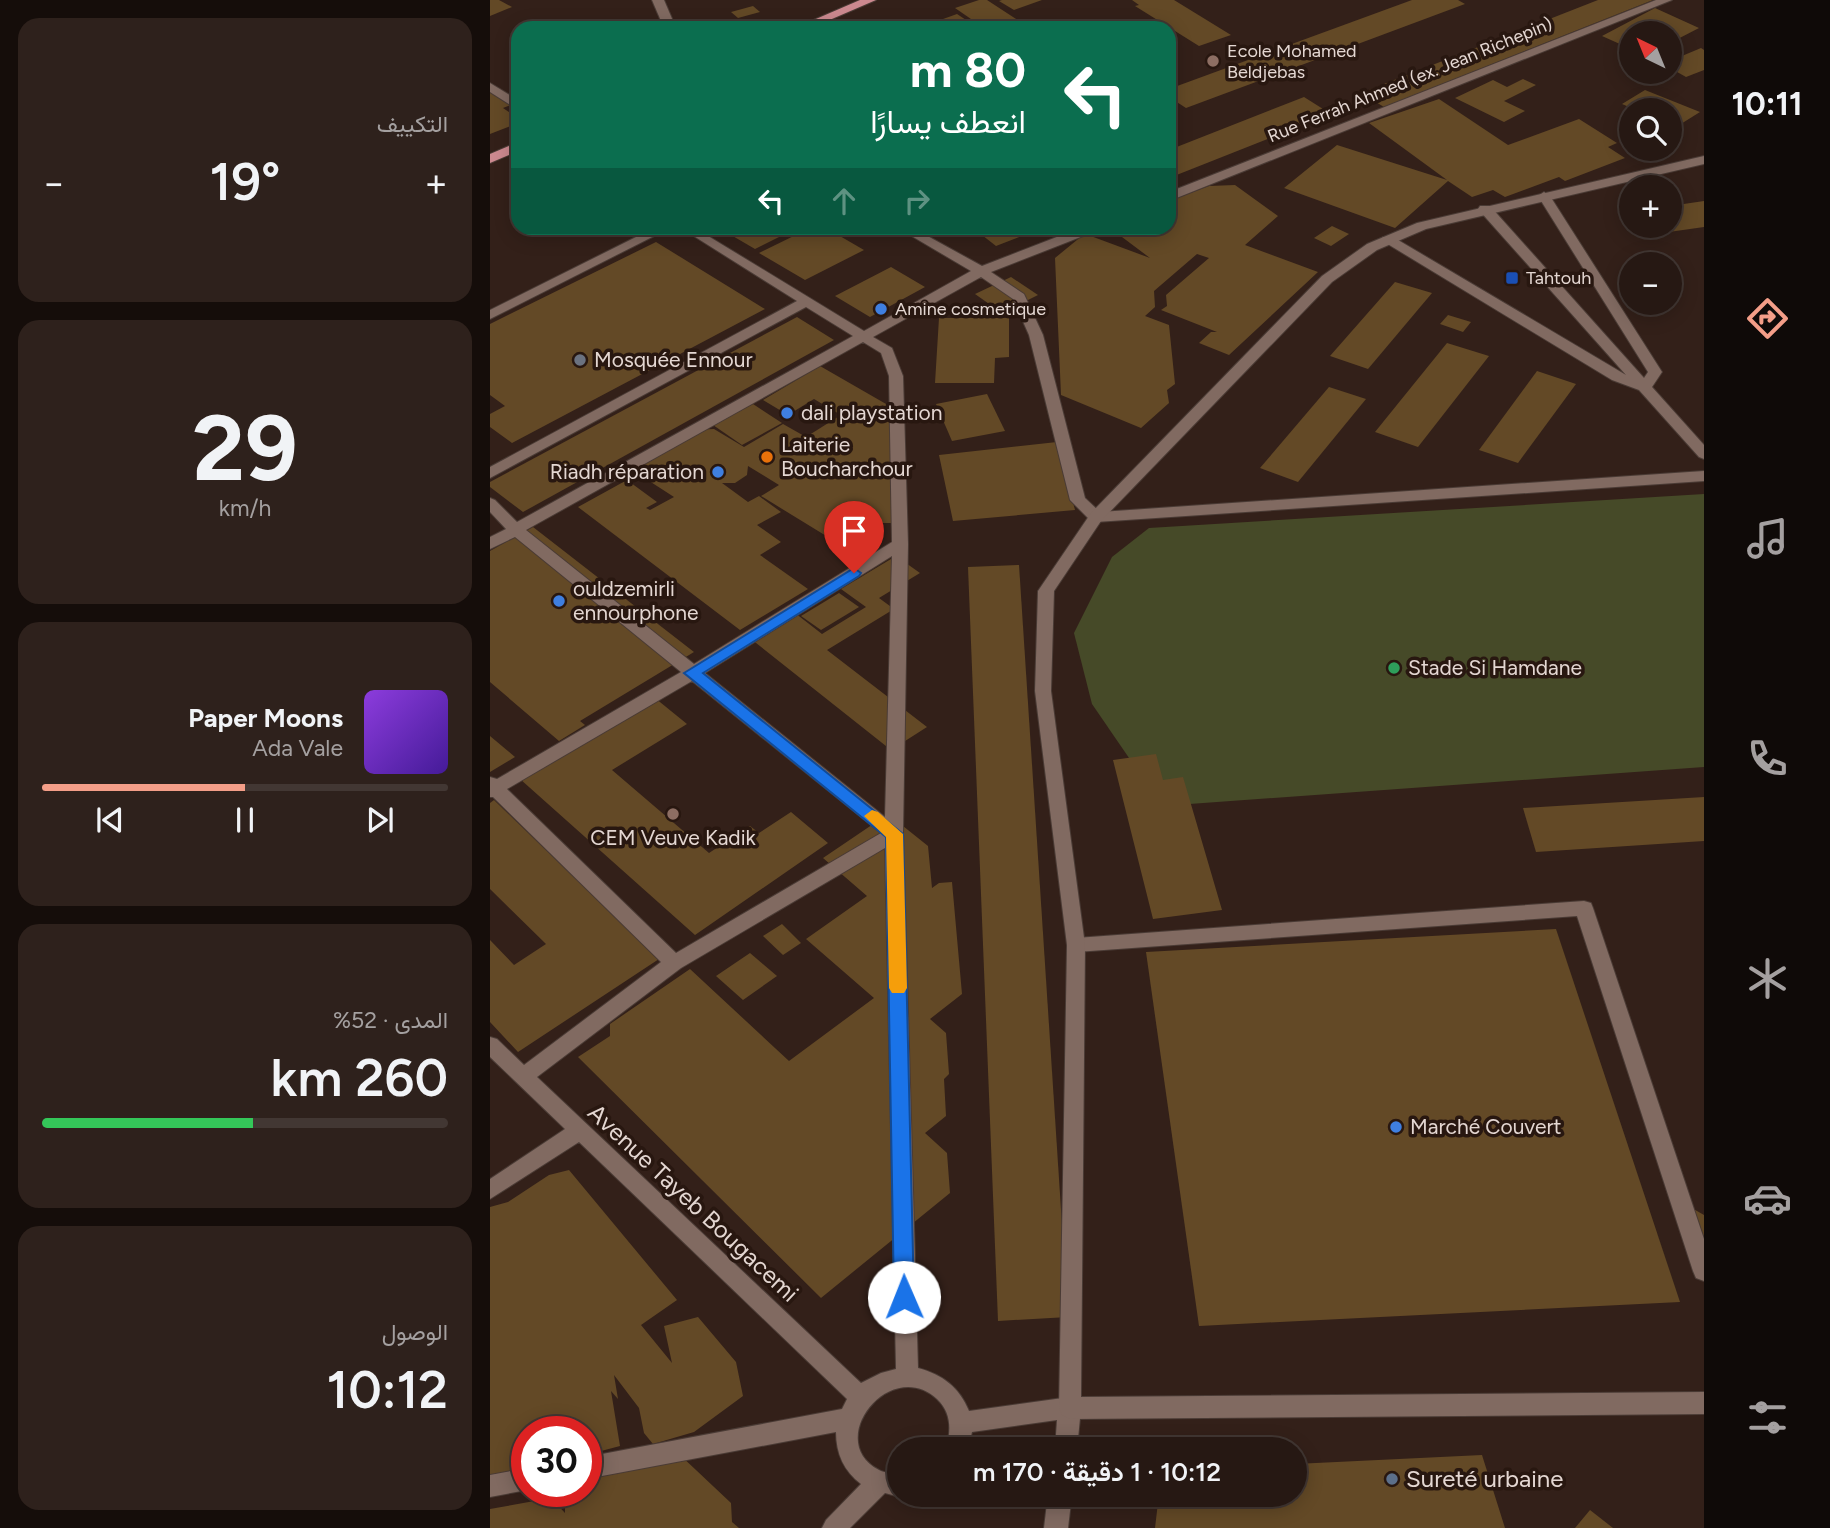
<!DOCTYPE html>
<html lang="ar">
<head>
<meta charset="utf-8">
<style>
	body { margin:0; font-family:Figtree,Vazirmatn,sans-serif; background:#2e211c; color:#f1f3f6; direction:rtl; height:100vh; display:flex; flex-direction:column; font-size:26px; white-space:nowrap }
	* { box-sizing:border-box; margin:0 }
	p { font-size:23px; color:#a4a0a0 }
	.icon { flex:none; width:38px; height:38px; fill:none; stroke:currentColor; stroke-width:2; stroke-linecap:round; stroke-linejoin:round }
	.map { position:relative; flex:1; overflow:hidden; direction:ltr }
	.drawer { display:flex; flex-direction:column; gap:18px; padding:18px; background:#150d0a; width:490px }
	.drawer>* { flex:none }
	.guide { position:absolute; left:21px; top:21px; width:665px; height:214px; border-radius:21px; box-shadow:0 4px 18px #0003,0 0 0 2px #423733; direction:rtl; background:#0b6e4f; color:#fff; overflow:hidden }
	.needle { width:46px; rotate:317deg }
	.buttons { position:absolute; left:1129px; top:21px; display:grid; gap:14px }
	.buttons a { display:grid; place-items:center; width:63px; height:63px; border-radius:50%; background:#261813; box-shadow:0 4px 18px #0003,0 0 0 2px #423733; font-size:35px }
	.speed { position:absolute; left:21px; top:1416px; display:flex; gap:14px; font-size:35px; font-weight:700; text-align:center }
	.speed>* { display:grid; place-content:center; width:91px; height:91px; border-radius:50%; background:#261813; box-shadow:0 4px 18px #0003,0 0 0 2px #423733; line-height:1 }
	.speed .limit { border:10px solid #d22; background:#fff; color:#111 }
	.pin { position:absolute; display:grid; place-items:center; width:60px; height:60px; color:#fff; margin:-72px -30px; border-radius:50% 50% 50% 0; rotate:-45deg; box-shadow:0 0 7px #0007 }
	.pin .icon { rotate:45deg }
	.me { position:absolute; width:77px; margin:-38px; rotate:359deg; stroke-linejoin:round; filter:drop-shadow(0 0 5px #0008) }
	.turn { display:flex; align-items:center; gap:24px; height:147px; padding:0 35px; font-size:32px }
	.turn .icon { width:91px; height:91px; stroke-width:2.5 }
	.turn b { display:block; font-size:49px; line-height:60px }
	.lanes { display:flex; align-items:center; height:66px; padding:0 35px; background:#0003; justify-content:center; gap:35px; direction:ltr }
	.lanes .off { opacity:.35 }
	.big { font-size:52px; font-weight:600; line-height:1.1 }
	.drawer .tile { flex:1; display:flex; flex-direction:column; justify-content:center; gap:10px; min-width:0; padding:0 24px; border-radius:21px; background:#2e211c }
	.drawer .dial { align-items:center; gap:0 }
	.dial b { font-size:91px; line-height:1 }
	.song { display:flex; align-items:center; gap:21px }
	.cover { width:84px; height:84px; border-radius:10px; background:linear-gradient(135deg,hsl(270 70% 55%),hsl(260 70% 35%)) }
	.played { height:7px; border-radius:4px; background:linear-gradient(90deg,#f49e88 50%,#423733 50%) }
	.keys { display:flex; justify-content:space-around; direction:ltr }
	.heat { display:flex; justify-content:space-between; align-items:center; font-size:38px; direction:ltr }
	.charge { height:10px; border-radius:5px; background:linear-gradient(90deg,#34c759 52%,#423733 0) }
	.trip { position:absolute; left:397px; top:1437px; width:420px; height:70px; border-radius:35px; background:#261813; box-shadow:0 4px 18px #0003,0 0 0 2px #423733; font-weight:600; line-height:70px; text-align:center; direction:rtl }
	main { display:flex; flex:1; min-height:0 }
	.menu { display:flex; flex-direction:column; width:126px; justify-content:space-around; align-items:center; background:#0f0a08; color:#a4a0a0 }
	.menu .icon { width:49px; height:49px }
	.menu .on { color:#f49e88 }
	.menu b { font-size:32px; color:#f1f3f6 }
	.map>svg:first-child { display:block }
	.green { fill:#464a28 }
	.building { fill:#634926 }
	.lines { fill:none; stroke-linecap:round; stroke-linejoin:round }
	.service-casing { stroke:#4a3b35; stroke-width:2 }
	.pedestrian-casing { stroke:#4a3b35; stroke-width:2 }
	.minor-casing { stroke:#4a3b35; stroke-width:2 }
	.tertiary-casing { stroke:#4a3b35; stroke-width:2 }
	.secondary-casing { stroke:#4a3b35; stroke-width:2 }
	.primary-casing { stroke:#4a3b35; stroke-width:2 }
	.service { fill:#816a61; fill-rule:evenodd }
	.pedestrian { fill:#816a61; fill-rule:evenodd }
	.minor { fill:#816a61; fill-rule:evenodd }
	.tertiary { fill:#816a61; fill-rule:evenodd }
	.secondary { fill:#816a61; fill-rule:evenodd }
	.primary { fill:#cc898f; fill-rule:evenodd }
	.route { fill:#1a73e8; stroke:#114b97; stroke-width:2 }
	.slow { fill:#f59e0b }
	.education-dot { fill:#8d6e63; stroke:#281710; stroke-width:2.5 }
	.transit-dot { fill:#1a4fb4; stroke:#281710; stroke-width:2.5 }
	.shop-dot { fill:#3f7fe0; stroke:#281710; stroke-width:2.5 }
	.worship-dot { fill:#6b7280; stroke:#281710; stroke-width:2.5 }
	.food-dot { fill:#e8710a; stroke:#281710; stroke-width:2.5 }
	.leisure-dot { fill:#2e9e5b; stroke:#281710; stroke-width:2.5 }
	.service-dot { fill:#5c6f8a; stroke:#281710; stroke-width:2.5 }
	.labels { text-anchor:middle; stroke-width:7; stroke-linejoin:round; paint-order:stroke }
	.far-poi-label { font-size:18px; fill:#e4d7d2; stroke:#281710; text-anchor:start }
	.far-street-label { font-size:18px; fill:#e4d7d2; stroke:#281710 }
	.poi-label { font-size:21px; fill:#e4d7d2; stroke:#281710; text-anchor:start }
	.near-street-label { font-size:24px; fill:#e4d7d2; stroke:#281710 }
	.near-poi-label { font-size:24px; fill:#e4d7d2; stroke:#281710; text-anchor:start }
</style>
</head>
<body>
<main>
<nav class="menu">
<b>10:11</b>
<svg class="icon on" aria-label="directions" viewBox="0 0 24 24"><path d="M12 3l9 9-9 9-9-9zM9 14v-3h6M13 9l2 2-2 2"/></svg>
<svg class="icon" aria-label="music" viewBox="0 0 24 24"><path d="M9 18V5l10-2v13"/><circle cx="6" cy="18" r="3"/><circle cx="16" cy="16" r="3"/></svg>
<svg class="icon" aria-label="phone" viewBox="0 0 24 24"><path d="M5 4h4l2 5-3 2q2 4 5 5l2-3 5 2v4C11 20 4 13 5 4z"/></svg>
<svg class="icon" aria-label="climate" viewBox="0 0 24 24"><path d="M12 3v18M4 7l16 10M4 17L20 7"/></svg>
<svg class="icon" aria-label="car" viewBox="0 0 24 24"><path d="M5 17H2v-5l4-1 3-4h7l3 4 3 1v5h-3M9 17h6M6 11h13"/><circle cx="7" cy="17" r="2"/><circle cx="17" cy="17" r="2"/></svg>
<svg class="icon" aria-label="filters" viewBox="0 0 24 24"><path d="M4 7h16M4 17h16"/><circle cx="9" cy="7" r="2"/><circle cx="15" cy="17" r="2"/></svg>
</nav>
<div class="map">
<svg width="1214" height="1528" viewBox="0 0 1214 1528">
	<rect width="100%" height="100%" fill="#332019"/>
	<path class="green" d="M 1214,494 L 1214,767 L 672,806 L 602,704 L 584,633 L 622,557 L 659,528 Z"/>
	<g class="building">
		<path d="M 0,0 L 9,0 L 22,7 L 0,16 Z"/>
		<path d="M 489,0 L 497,0 L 540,28 L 494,28 L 465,8 Z"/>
		<path d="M 512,0 L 552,0 L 524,10 L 509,1 Z"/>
		<path d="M 642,0 L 684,0 L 741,35 L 709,46 L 645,6 L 649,5 Z"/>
		<path d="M 922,0 L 968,0 L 975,4 L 696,108 L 679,97 L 679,89 Z"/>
		<path d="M 1108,0 L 1163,0 L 894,107 L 871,93 Z"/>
		<path d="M 263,6 L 270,12 L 248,18 L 241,12 Z"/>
		<path d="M 1165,8 L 1209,28 L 1180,43 L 1180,33 L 1141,33 L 1141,49 L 1112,36 Z"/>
		<path d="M 467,14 L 488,28 L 428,28 Z"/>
		<path d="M 370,19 L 387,28 L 351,28 Z"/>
		<path d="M 1211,48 L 1214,50 L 1214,70 L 1196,77 L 1180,68 L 1180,61 Z"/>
		<path d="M 1033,79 L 1046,85 L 1014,101 L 1035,111 L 1014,122 L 965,98 L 1003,80 L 1017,87 Z"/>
		<path d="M 0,84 L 28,102 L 13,108 L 28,118 L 28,123 L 0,134 Z"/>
		<path d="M 1155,90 L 1210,112 L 1186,127 L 1180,124 L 1180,110 L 1146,110 L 1132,104 Z"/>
		<path d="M 814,97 L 841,114 L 679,178 L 679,150 Z"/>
		<path d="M 949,99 L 1018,145 L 1089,119 L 1127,143 L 1118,147 L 1135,158 L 1075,181 L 1069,177 L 1015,197 L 1003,190 L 982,197 L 958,181 L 905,228 L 794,188 L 847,145 L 957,180 L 879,123 Z"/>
		<path d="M 745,185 L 788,216 L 755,245 L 828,272 L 739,355 L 709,343 L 721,332 L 727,332 L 671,310 L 677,306 L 676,295 L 719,258 L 707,254 L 664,291 L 665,307 L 655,316 L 679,325 L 685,384 L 677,390 L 679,403 L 651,428 L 571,395 L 565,258 L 593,235 L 598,235 L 660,258 L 620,228 L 679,228 L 679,201 L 719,186 Z"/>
		<path d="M 1214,201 L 1214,227 L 1172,233 L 1167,226 L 1180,226 L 1180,206 Z"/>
		<path d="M 842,226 L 859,234 L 841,246 L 824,238 Z"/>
		<path d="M 229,228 L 307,228 L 265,249 Z"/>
		<path d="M 320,228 L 336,228 L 374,250 L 315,280 L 269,253 Z"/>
		<path d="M 483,228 L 552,228 L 506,246 Z"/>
		<path d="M 166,242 L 275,309 L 22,443 L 0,427 L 0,414 L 15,406 L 0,395 L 0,324 Z"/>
		<path d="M 401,267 L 435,287 L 380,317 L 345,296 Z"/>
		<path d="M 521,277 L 548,295 L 512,313 L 485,294 Z"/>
		<path d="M 905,282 L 942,293 L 878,369 L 840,356 Z"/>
		<path d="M 958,315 L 981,322 L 973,332 L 950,324 Z"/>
		<path d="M 307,317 L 344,340 L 33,512 L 0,487 L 0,482 Z"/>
		<path d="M 449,318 L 519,318 L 519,357 L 505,358 L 504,383 L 445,383 Z"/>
		<path d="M 957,343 L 999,356 L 928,447 L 885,432 Z"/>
		<path d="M 330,366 L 403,408 L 401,523 L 381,523 L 381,543 L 364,553 L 271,496 L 289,485 L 258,466 L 257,475 L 245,483 L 232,483 L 258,502 L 269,496 L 291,512 L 267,525 L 291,542 L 270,555 L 318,589 L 250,630 L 88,507 L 137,480 L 167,502 L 156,508 L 160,510 L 184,497 L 136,466 L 199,430 L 224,429 L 254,447 L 293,424 L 316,437 L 351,415 L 324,399 L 298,415 L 273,400 Z"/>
		<path d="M 1047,371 L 1086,384 L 1028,463 L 989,450 Z"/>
		<path d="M 839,387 L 876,399 L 808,482 L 770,468 Z"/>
		<path d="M 497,394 L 515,431 L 462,441 L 446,404 Z"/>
		<path d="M 263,404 L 292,423 L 252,445 L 223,425 Z"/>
		<path d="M 567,442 L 585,510 L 463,521 L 449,455 Z"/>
		<path d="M 43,527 L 204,652 L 90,721 L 95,725 L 69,741 L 0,682 L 0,551 Z"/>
		<path d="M 406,556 L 430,573 L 389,598 L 404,609 L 337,650 L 437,727 L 401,750 L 261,639 L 305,613 L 332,634 L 376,607 L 351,589 Z"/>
		<path d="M 529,565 L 578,1317 L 508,1321 L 478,567 Z"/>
		<path d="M 349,593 L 369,607 L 331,630 L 311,616 Z"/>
		<path d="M 165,698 L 197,724 L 122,770 L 219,853 L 260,826 L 269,833 L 301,812 L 338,843 L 205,935 L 30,779 Z"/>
		<path d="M 0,736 L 25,757 L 0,772 Z"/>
		<path d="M 666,754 L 673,780 L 693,777 L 732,910 L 663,919 L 623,760 Z"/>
		<path d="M 1214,797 L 1214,841 L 1046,852 L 1033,808 Z"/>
		<path d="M 4,800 L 169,959 L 28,1052 L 0,1022 L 0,940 L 24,965 L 56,944 L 0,889 L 0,803 Z"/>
		<path d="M 398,814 L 438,846 L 442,888 L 449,883 L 462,882 L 472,994 L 440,1019 L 456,1033 L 459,1074 L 454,1079 L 456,1116 L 435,1133 L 457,1153 L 460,1193 L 331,1298 L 88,1057 L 120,1036 L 120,1024 L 200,969 L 299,1061 L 384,998 L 316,939 L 377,896 L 333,858 Z"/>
		<path d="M 292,924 L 311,943 L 293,955 L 273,936 Z"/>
		<path d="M 1066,929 L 1190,1302 L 709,1326 L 656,952 Z"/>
		<path d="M 260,953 L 287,976 L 253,1000 L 226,976 Z"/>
		<path d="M 79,1170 L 187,1300 L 151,1325 L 182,1363 L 174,1326 L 208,1317 L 246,1362 L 253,1396 L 204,1432 L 163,1444 L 154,1433 L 149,1408 L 124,1375 L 128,1399 L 121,1391 L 130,1446 L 96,1455 L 96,1432 L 37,1432 L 37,1472 L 0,1482 L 0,1207 L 18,1202 L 59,1175 Z"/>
		<path d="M 1200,1207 L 1214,1215 L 1214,1242 L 1188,1227 Z"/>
		<path d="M 189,1454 L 241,1503 L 242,1522 L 249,1528 L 0,1528 L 0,1509 L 61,1498 L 75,1513 L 75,1491 L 96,1491 L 96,1470 Z"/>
		<path d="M 992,1455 L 1015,1528 L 665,1528 L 669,1494 L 805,1494 L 805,1464 Z"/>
		<path d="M 1100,1510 L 1123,1528 L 1085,1528 Z"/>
	</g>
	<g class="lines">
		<defs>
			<path id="service" d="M 1054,192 L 1060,196 L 1172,372 L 1162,387 L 1214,445 L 1214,459 L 1209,457 L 1149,390 L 1122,380 L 891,240 L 893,237 L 903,237 L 1136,375 L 988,209 L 990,206 L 1000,206 L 1154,378 L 1158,372 L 1048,196 Z"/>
			<path id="pedestrian" d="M 0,83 L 28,100 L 28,110 L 0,92 Z"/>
			<g id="minor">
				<path d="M 1166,0 L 1182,0 L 679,201 L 679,192 Z"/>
				<path d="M 164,228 L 180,228 L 0,319 L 0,310 Z"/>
				<path d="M 191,228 L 205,228 L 374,331 L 481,271 L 408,228 L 423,228 L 492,266 L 590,228 L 607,228 L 606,231 L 501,272 L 534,294 L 553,335 L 595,498 L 610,512 L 1214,471 L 1214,481 L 606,522 L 601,521 L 580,500 L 539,335 L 523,299 L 491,277 L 383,337 L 402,348 L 413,376 L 418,544 L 413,834 L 428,1368 C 453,1375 469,1387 479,1411 L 580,1397 L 588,1401 L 591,1408 L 587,1449 L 565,1449 L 567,1420 L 482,1432 L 478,1449 L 456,1449 C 461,1431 462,1413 447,1399 C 400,1356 333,1441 389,1470 C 394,1473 403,1473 410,1475 L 410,1494 L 417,1494 L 410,1497 L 395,1493 L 360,1528 L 332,1528 L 336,1520 L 371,1484 C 354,1471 346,1454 346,1432 L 96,1479 L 96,1457 L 352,1409 L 357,1399 L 89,1142 L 0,1199 L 0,1179 L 75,1129 L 0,1057 L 0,1037 L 7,1039 L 34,1065 L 171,962 L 3,797 L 0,797 L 0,777 L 7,779 L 191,672 L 25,537 L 0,549 L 0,537 L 16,529 L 0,512 L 0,498 L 5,500 L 27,522 L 363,336 L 316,307 L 0,478 L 0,467 L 307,301 ZM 373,342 L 391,353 L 399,376 L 402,542 L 204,664 L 36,530 ZM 402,556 L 395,817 L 215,673 ZM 202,681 L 391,833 L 186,953 L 17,789 ZM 395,848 L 406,1369 L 391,1373 L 371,1383 L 47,1077 L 191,968 Z"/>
				<path d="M 1094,901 L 1101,903 L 1103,908 L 1214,1239 L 1214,1281 L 1206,1278 L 1203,1271 L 1087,916 L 586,952 L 579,950 L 577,945 L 579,940 L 586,938 Z"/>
				<path d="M 37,1468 L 37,1490 L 0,1497 L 0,1475 Z"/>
				<path d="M 558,1494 L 582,1494 L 578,1528 L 554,1528 Z"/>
			</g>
			<path id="tertiary" d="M 162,0 L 174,0 L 186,28 L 174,28 Z"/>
			<path id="secondary" d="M 1214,156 L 1214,164 L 936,229 L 887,250 L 842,282 L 611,521 L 564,591 L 561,691 L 595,945 L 591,1397 L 1214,1392 L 1214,1414 L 580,1419 L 572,1415 L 569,1408 L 577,945 L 545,691 L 548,591 L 601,513 L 832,276 L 877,244 L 927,223 Z"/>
			<g id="primary">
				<path d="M 370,0 L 386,0 L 321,28 L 305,28 Z"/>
				<path d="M 28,142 L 28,151 L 0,163 L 0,154 Z"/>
			</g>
		</defs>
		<use href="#service" class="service-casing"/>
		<use href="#pedestrian" class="pedestrian-casing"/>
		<use href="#minor" class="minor-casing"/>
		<use href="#tertiary" class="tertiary-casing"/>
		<use href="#secondary" class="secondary-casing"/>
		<use href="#primary" class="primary-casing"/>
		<use href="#service" class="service"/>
		<use href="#pedestrian" class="pedestrian"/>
		<use href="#minor" class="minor"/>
		<use href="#tertiary" class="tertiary"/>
		<use href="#secondary" class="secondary"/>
		<use href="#primary" class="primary"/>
	</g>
	<path class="route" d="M 364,568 L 371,573 L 369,576 L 213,673 L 413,834 L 424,1297 L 421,1304 L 414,1306 L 407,1304 L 404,1297 L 396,837 L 194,673 Z"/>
	<path class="slow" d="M 382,810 L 388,812 L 413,834 L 417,988 L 414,993 L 402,993 L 399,988 L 396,837 L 374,816 Z"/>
	<g class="education-dot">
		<circle cx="723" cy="61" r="7"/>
		<circle cx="183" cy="814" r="7"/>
	</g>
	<rect class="transit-dot" x="1015" y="271" width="14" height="14" rx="3.5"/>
	<g class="shop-dot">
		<circle cx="391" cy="309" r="7"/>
		<circle cx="297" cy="413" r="7"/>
		<circle cx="228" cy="472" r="7"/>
		<circle cx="69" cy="601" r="7"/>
		<circle cx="906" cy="1127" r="7"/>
	</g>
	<circle class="worship-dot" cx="90" cy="360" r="7"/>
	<circle class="food-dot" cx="277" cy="457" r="7"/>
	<circle class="leisure-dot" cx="904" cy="668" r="7"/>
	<circle class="service-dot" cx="902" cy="1479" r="7"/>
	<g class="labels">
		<g class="far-poi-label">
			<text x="737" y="57">Ecole Mohamed<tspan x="737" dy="21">Beldjebas</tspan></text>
			<text x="1036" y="284">Tahtouh</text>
			<text x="405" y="315">Amine cosmetique</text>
		</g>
		<g class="far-street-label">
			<text transform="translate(920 80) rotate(-22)" y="6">Rue Ferrah Ahmed (ex. Jean Richepin)</text>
		</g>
		<g class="poi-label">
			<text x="104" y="367">Mosquée Ennour</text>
			<text x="311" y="420">dali playstation</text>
			<text x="291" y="452">Laiterie<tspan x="291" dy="24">Boucharchour</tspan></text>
			<text x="214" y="479" text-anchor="end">Riadh réparation</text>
			<text x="83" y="596">ouldzemirli<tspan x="83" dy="24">ennourphone</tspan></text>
			<text x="918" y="675">Stade Si Hamdane</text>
			<text x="183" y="845" text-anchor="middle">CEM Veuve Kadik</text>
			<text x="920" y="1134">Marché Couvert</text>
		</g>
		<g class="near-street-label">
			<text transform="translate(203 1203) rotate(43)" y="8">Avenue Tayeb Bougacemi</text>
		</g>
		<g class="near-poi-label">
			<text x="916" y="1487">Sureté urbaine</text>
		</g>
	</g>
</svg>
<div class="buttons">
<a><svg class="needle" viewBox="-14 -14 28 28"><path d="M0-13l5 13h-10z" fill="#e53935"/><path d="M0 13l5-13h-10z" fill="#a4a0a0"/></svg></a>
<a><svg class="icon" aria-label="search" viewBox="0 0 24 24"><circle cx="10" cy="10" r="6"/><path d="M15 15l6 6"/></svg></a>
<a>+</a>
<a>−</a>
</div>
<div class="speed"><div class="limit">30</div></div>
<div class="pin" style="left:364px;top:573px;background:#d93025"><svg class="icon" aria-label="arrive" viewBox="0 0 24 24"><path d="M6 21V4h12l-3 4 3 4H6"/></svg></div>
<svg class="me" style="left:414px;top:1297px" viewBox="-20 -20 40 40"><circle r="19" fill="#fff"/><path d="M0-13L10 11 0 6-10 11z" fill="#1a73e8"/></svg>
<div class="trip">10:12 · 1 دقيقة · 170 m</div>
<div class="guide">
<div class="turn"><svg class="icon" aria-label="left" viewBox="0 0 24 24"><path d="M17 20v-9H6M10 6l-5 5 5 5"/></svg><div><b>80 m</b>انعطف يسارًا</div></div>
<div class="lanes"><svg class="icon" aria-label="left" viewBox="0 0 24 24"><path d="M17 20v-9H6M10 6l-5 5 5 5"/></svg><svg class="icon off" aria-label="ahead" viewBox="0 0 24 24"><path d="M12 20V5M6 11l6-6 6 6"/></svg><svg class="icon off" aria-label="right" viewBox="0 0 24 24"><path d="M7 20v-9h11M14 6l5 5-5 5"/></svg></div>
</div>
</div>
<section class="drawer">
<div class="tile"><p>التكييف</p>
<div class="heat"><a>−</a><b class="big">19°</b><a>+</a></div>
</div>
<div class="tile dial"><b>29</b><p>km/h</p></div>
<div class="tile">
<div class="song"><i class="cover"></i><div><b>Paper Moons</b><p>Ada Vale</p></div></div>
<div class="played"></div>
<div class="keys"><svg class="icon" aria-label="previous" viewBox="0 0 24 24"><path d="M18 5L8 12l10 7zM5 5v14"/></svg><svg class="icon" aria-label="pause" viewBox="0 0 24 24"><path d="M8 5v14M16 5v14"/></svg><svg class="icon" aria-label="next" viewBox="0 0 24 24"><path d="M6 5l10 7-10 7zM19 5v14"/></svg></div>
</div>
<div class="tile"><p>المدى · 52%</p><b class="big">260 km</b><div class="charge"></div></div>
<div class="tile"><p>الوصول</p><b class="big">10:12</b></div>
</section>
</main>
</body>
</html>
